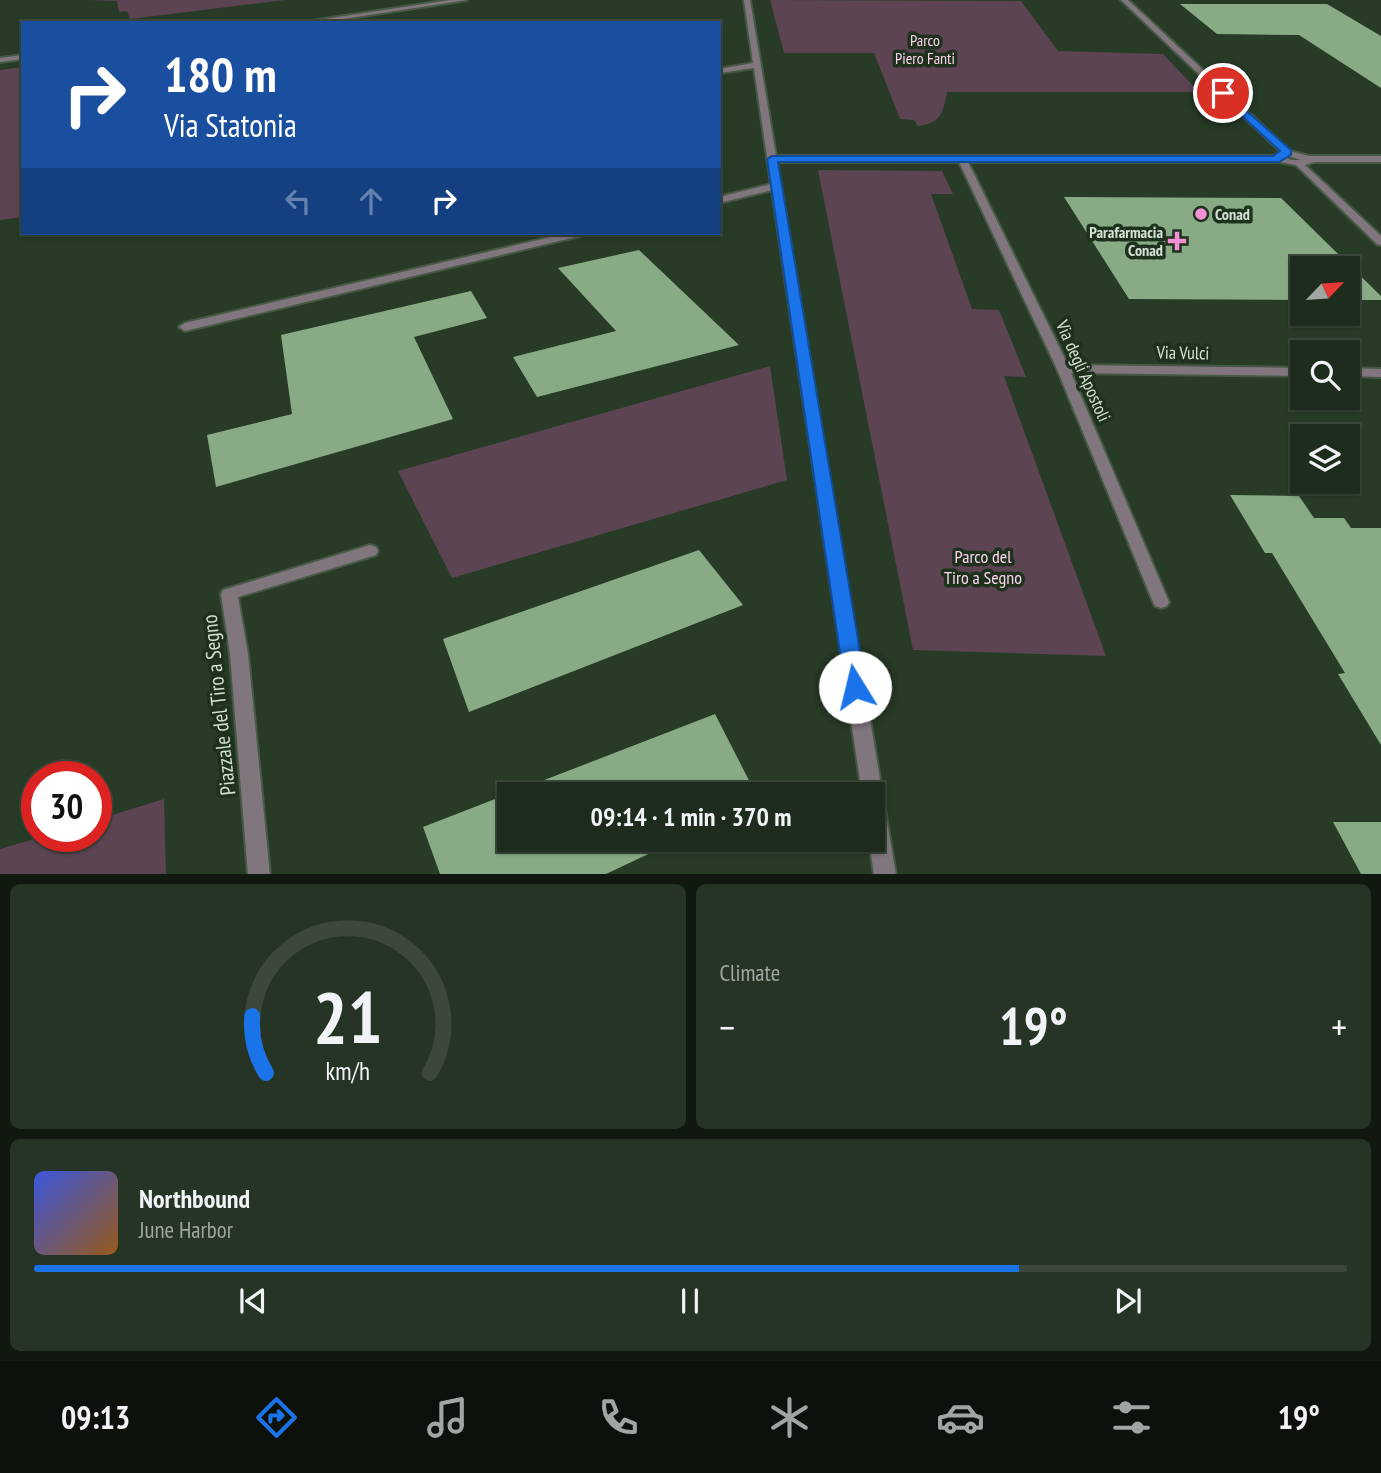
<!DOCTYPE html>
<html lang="en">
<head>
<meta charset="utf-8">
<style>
	body { margin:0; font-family:"PT Sans Narrow",sans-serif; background:#253425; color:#f1f3f6; height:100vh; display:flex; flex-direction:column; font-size:26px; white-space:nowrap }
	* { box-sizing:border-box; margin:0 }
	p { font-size:23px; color:#a0a7a3 }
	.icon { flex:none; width:38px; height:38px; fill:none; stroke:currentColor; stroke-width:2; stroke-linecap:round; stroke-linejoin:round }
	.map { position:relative; height:874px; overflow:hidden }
	.details { display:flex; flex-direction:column; gap:10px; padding:10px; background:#10180f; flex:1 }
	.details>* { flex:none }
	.hud { position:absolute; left:21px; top:21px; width:700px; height:214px; border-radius:0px; box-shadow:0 2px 5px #0004,0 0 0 2px #3b483b; background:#1a4fa0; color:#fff; overflow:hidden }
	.needle { width:46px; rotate:65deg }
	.tools { position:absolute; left:1290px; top:256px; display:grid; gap:14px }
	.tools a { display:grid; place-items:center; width:70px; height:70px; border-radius:0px; background:#1d2c1c; box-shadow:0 2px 5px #0004,0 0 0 2px #3b483b; font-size:35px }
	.speed { position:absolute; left:21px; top:761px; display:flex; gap:14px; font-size:35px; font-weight:700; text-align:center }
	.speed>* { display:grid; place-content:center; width:91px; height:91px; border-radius:50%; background:#1d2c1c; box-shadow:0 2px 5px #0004,0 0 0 2px #3b483b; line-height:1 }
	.speed .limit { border:10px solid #d22; background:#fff; color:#111 }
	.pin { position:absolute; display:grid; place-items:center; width:60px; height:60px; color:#fff; margin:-30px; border:4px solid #fff; border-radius:50%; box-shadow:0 2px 7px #0007 }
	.me { position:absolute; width:77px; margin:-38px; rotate:351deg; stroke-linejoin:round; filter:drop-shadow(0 0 5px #0008) }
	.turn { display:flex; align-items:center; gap:24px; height:147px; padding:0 28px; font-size:32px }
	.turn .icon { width:91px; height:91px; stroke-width:2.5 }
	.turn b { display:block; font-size:49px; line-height:60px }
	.lanes { display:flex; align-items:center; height:66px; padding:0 28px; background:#0003; justify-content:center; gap:35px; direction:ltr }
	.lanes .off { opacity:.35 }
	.big { font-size:52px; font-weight:800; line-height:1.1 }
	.details .card { flex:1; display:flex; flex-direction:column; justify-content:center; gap:10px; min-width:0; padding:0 24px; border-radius:10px; background:#253425 }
	.details .dial { align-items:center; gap:0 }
	.dial svg { height:182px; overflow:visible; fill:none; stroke:#3b483b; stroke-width:7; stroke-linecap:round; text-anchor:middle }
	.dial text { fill:#f1f3f6; stroke:none }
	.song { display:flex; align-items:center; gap:21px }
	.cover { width:84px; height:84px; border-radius:10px; background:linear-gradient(135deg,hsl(230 70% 55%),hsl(30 70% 35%)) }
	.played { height:7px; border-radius:4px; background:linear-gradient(90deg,#1a73e8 75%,#3b483b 75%) }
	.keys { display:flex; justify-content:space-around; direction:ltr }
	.heat { display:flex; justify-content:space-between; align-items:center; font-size:38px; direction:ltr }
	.details .tiles { flex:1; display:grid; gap:10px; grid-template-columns:1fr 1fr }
	.card:last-child { grid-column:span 2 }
	.trip { position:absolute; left:497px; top:782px; width:388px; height:70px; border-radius:0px; background:#1d2c1c; box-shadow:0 2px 5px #0004,0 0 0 2px #3b483b; font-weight:800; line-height:70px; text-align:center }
	.menu { display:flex; height:112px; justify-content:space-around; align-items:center; background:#0c120b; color:#a0a7a3 }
	.menu .icon { width:49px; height:49px }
	.menu .on { color:#1a73e8 }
	.menu b { font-size:32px; color:#f1f3f6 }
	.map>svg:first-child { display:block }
	.green { fill:#5c4453 }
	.building { fill:#88ab86 }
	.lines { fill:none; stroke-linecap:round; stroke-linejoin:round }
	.minor-casing { stroke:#465945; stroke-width:4 }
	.minor { fill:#82767e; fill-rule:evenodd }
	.route { fill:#1a73e8; stroke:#114b97; stroke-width:2 }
	.poi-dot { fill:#f491d4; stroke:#1d311d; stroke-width:2.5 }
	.labels { text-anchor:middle; stroke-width:7; stroke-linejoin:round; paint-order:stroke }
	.far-park-label { font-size:16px; fill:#fed4ee; stroke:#1d311d }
	.far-poi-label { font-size:16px; font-weight:bold; fill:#d4e0d3; stroke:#1d311d; text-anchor:start }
	.street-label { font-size:18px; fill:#d4e0d3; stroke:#1d311d }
	.park-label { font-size:18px; fill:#fed4ee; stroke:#1d311d }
	.near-street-label { font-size:21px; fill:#d4e0d3; stroke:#1d311d }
</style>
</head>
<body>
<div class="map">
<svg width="1381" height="875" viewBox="0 0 1381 875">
	<rect width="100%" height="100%" fill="#273b26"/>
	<g class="green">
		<path d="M 86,0 L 285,0 L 130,19 L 127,11 L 119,12 L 117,1 Z"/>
		<path d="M 770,0 L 1021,1 L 1058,51 L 1163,54 L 1199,92 L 947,92 C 943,112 942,123 918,126 L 914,120 L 900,119 L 874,53 L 784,53 Z"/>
		<path d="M 23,67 L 23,217 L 0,220 L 0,70 Z"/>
		<path d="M 818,170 L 942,171 L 953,194 L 931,194 L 972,309 L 999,310 L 1026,377 L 1004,376 L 1106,656 L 913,650 Z"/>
		<path d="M 770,366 L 787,480 L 452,578 L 398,471 Z"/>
		<path d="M 164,799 L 166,874 L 0,874 L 0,849 L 41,837 L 96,836 L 96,820 Z"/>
	</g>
	<g class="building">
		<path d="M 1180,4 L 1327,4 L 1381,36 L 1381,88 L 1299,35 L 1217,34 Z"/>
		<path d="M 1064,197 L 1281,198 L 1381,296 L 1381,300 L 1348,300 L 1348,268 L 1302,268 L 1302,300 L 1129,299 Z"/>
		<path d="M 639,250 L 739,345 L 537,397 L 513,357 L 616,331 L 558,268 Z"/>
		<path d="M 471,291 L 487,318 L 414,337 L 453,419 L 216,487 L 207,435 L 292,414 L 281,335 Z"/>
		<path d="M 1230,495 L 1299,496 L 1314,518 L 1344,518 L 1351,528 L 1381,528 L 1381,745 L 1338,674 L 1345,673 L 1272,553 L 1265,553 Z"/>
		<path d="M 699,550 L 743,605 L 469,712 L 443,639 Z"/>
		<path d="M 715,714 L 756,794 L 509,794 L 509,840 L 678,840 L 606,874 L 440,874 L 423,827 Z"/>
		<path d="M 1333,822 L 1381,822 L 1381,874 L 1361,874 Z"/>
	</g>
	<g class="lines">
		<defs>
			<g id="minor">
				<path d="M 450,0 L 467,0 L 317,23 L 298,23 Z"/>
				<path d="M 744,0 L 750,0 L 776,156 L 1274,156 L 1281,152 L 1121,0 L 1128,0 L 1290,151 L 1309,156 L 1381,156 L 1381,162 L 1315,162 L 1305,165 L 1381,236 L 1381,245 L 1377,244 L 1296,165 L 1280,162 L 968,162 L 1068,365 L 1302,368 L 1302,376 L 1071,373 L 1169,602 L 1167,606 L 1161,608 L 1155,606 L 1153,602 L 1057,369 L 959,162 L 777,162 L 896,875 L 874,875 L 869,840 L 873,840 L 873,794 L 862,794 L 772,190 L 719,203 L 719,197 L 771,184 L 754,68 L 719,73 L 719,69 L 753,63 ZM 1288,156 L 1301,160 L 1291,160 L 1285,157 Z"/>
				<path d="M 23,55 L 23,59 L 0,62 L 0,58 Z"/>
				<path d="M 568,233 L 585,233 L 580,236 L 185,331 L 179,327 L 185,323 Z"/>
				<path d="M 1348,368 L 1381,369 L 1381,377 L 1348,376 Z"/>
				<path d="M 370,545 L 376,547 L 378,551 L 376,555 L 238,597 L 248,654 L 270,875 L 248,875 L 230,654 L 221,594 L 223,590 Z"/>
			</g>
		</defs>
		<use href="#minor" class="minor-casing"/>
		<use href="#minor" class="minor"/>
	</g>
	<path class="route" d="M 1223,90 L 1291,150 L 1291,155 L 1279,162 L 778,162 L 866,687 L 863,693 L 855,696 L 848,693 L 845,687 L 767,159 L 772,156 L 1273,156 L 1280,151 L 1219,95 L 1218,93 Z"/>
	<g class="poi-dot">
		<circle cx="1201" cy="214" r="7"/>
		<path d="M1173.5 230.5h7v7h7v7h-7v7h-7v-7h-7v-7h7z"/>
	</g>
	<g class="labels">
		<g class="far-park-label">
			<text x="925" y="46">Parco<tspan x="925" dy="18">Piero Fanti</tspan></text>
		</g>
		<g class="far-poi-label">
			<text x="1215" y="220">Conad</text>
			<text x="1163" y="238" text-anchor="end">Parafarmacia<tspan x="1163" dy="18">Conad</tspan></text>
		</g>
		<g class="street-label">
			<text transform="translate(1183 353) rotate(1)" y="6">Via Vulci</text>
			<text transform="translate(1083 371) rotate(66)" y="6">Via degli Apostoli</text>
		</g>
		<g class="park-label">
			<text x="983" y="563">Parco del<tspan x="983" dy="21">Tiro a Segno</tspan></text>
		</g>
		<g class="near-street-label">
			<text transform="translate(219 705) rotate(-96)" y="7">Piazzale del Tiro a Segno</text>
		</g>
	</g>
</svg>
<div class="tools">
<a><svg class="needle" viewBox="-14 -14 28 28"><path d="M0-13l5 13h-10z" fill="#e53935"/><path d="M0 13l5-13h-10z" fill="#a0a7a3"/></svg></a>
<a><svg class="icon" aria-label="search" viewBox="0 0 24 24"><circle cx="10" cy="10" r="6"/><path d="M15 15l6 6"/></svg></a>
<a><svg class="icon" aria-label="layers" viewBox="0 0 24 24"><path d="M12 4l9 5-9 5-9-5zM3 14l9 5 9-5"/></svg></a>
</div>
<div class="speed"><div class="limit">30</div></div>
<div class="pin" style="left:1223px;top:93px;background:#d93025"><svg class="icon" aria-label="arrive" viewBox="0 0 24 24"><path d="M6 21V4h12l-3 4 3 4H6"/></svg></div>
<svg class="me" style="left:855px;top:687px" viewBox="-20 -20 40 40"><circle r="19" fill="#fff"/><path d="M0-13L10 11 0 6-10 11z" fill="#1a73e8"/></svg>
<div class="trip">09:14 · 1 min · 370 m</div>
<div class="hud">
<div class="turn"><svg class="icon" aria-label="right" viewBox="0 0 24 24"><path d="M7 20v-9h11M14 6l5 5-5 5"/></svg><div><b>180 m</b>Via Statonia</div></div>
<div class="lanes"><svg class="icon off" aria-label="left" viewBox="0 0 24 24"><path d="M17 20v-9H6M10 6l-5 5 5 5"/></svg><svg class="icon off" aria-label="ahead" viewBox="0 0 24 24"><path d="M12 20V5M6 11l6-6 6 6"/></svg><svg class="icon" aria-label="right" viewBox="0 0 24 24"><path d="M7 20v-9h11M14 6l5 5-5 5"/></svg></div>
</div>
</div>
<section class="details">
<div class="tiles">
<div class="card dial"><svg viewBox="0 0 100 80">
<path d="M14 69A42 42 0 1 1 86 69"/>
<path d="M14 69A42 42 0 0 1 8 44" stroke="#1a73e8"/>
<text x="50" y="56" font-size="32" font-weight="700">21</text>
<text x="50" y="72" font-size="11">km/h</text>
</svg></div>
<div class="card"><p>Climate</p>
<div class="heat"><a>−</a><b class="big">19°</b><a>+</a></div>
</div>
<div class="card">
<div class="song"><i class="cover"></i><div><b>Northbound</b><p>June Harbor</p></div></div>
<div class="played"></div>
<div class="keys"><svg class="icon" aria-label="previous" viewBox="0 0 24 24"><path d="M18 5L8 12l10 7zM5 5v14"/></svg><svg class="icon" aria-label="pause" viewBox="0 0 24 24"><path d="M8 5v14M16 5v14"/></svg><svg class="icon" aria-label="next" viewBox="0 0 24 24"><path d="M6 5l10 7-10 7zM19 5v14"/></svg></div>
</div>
</div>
</section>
<nav class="menu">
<b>09:13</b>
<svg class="icon on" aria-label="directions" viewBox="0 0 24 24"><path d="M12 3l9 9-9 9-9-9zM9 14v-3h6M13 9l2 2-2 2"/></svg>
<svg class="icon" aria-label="music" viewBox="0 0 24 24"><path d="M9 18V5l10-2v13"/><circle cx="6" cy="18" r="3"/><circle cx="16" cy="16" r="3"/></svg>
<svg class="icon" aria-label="phone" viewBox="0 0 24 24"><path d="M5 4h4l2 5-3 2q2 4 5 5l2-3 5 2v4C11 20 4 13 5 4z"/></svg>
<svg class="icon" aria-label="climate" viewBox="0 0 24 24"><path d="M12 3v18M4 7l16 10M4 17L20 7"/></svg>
<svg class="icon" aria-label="car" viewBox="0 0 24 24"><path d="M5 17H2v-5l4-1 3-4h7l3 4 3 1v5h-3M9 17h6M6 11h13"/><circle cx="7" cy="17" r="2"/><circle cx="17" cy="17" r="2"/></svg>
<svg class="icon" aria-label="filters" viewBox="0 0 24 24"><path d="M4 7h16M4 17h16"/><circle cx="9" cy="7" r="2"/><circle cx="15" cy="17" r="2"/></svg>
<b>19°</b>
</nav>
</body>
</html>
